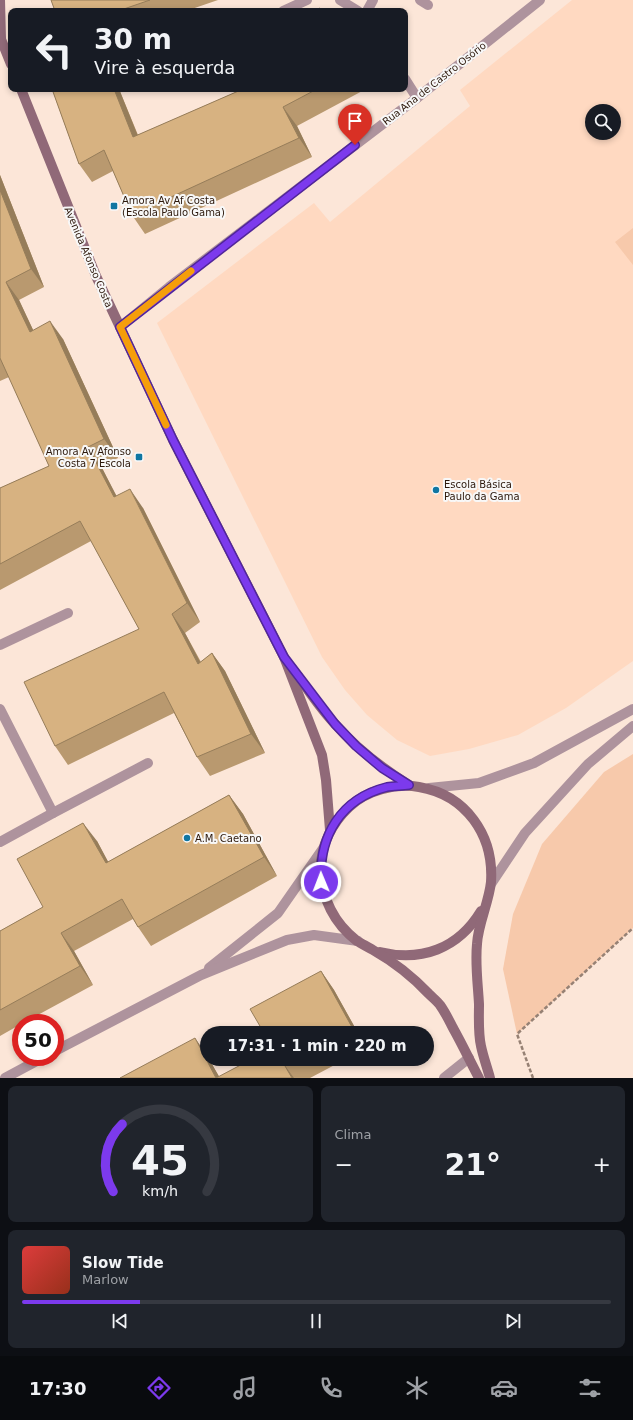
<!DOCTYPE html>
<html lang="pt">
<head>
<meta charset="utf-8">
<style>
	body { margin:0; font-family:"DejaVu Sans",sans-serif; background:#20242c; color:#f1f3f6; height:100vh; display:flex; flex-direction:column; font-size:15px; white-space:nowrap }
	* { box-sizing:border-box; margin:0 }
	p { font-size:13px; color:#9ea1a6 }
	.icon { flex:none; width:22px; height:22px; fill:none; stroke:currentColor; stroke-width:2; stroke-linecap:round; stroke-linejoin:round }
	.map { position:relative; height:1078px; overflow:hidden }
	.details { display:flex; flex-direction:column; gap:8px; padding:8px; background:#0d0f14; flex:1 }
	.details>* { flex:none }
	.guide { position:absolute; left:8px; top:8px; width:400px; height:84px; border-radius:8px; box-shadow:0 2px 6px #0003; background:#171b24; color:#f1f3f6; overflow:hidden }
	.fabs { position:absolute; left:585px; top:104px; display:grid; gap:8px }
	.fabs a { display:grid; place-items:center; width:36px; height:36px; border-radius:50%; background:#171b24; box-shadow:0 2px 6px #0003; font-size:20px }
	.speed { position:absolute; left:12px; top:1014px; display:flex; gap:8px; font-size:20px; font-weight:700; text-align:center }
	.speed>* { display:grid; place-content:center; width:52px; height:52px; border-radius:50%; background:#171b24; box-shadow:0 2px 6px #0003; line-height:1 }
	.speed .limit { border:6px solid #d22; background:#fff; color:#111 }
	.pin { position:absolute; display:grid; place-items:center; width:34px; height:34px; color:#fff; margin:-41px -17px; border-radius:50% 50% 50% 0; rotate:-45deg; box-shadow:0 0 4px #0007 }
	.pin .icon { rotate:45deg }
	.me { position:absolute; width:44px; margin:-22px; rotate:359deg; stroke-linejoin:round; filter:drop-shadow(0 0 3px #0008) }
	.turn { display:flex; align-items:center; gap:14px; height:84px; padding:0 20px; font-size:18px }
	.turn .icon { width:52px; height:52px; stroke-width:2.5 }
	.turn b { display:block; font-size:28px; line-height:34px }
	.big { font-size:30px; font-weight:700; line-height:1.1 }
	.details .widget { flex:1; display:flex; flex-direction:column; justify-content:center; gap:6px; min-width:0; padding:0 14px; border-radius:8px; background:#20242c }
	.details .dial { align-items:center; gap:0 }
	.dial svg { height:104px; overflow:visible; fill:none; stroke:#363941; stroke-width:7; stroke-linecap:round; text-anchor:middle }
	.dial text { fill:#f1f3f6; stroke:none }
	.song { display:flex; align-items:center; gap:12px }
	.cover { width:48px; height:48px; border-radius:6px; background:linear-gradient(135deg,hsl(0 70% 55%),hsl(10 70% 35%)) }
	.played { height:4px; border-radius:2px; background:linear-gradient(90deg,#7c3aed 20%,#363941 20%) }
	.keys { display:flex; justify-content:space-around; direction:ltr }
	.heat { display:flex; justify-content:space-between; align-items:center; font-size:22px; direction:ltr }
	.details .tiles { flex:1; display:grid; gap:8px; grid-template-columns:1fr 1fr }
	.widget:last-child { grid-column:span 2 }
	.trip { position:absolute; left:200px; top:1026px; width:234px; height:40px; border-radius:20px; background:#171b24; box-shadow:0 2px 6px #0003; font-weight:700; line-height:40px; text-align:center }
	.tabs { display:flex; height:64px; justify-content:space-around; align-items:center; background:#090b0e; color:#9ea1a6 }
	.tabs .icon { width:28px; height:28px }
	.tabs .active { color:#7c3aed }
	.tabs b { font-size:18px; color:#f1f3f6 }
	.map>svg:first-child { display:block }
	.built { fill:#ffd9c1; fill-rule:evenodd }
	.green { fill:#f7c9ab }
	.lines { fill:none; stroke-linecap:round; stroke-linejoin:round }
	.path { stroke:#968174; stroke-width:2.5; stroke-dasharray:4 2; stroke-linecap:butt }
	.minor { stroke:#ae939d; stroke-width:10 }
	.tertiary { stroke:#ae939d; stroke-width:10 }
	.secondary { stroke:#906978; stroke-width:10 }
	.wall { fill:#b9996f }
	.shaded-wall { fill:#967d5a }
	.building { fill:#d7b281; stroke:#967d5a }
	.route-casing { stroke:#51269a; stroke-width:10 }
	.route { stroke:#7c3aed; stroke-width:7 }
	.slow { stroke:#f59e0b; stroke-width:7 }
	.poi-dot { fill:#1076a2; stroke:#f8f8f8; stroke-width:1.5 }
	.labels { text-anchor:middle; stroke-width:4; stroke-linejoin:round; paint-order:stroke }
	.street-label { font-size:10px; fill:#2c180b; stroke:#f8f8f8 }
	.poi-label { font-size:10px; fill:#2c180b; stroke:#f8f8f8; text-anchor:start }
</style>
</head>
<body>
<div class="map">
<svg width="633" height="1078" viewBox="0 0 633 1078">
	<rect width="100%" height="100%" fill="#fce6d8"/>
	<path class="built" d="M 572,0 L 633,0 L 633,661 L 566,708 L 518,735 L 469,749 L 430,756 L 397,740 L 367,715 L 345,690 L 322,657 L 157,323 L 314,203 L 330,222 L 470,106 L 460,90 ZM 592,111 L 614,111 L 614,133 L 592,133 Z"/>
	<g class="green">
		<path d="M 633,228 L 633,265 L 615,242 Z"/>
		<path d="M 633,754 L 633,928 L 517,1034 L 503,969 L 513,914 L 542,844 L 604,772 Z"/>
	</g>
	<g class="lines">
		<path class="path" d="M 533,1078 L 517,1034 L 633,928"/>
		<g class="minor">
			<path d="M 340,0 L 358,11"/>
			<path d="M 420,0 L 428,5"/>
			<path d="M 283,11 L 307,0"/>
			<path d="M 367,11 L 373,0"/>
			<path d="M 405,79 L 417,98"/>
			<path d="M 120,327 L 169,287 L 417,98 L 540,0"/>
			<path d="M 0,645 L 68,613"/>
			<path d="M 0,709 L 53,813"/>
			<path d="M 0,842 L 53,813 L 148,763"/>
			<path d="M 444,1078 L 469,1058"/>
		</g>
		<g class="tertiary">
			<path d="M 429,788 L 479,783 L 534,763 L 633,709"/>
			<path d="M 491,884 L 525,833 L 588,764 L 633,726"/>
			<path d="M 209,968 L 278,913 L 324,847"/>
			<path d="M 55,1051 L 201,975 L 287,940 L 314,935 L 358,941"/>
			<path d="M 5,1078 L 44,1057"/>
		</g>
		<g class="secondary">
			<path d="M 0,0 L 1,39"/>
			<path d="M 0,37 L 11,64"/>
			<path d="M 21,89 L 96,276 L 120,327 L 173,440 L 284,657 L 322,755 L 326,780 L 330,830"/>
			<path d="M 291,667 C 306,686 319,708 336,725 C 357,749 382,768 409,785"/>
			<path d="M 380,952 C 421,962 458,949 481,911"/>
			<path d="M 479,1078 C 470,1061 462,1044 453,1028 C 449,1020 445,1012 440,1005 C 437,1001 433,998 429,994 C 413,977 394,962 373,950 C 368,947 362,944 357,941 C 334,923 322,898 321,870 C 320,846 332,823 349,807 C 367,790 395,783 419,787 C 466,795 494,835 491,882 C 489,902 478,924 477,944 C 475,964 478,985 479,1004 C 479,1017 478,1033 481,1046 C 483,1056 487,1067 490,1078"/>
		</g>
	</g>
	<g class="wall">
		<path d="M 51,0 L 218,0 L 186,11 L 55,11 Z"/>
		<path d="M 52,89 L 119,89 L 138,135 L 243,89 L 366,89 L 297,126 L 312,157 L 145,234 L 132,215 L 113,171 L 92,182 L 79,164 Z"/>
		<path d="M 0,175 L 44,287 L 19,300 L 33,330 L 63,339 L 118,458 L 101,466 L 116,496 L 143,508 L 200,622 L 185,633 L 201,662 L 212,653 L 225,671 L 265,753 L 210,776 L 197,757 L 174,713 L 68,765 L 55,746 L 139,629 L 91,541 L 0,590 L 0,488 L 49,466 L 9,377 L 0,381 Z"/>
		<path d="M 229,795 L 243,814 L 277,876 L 151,946 L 138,927 L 133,919 L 74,951 L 93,985 L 23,1023 L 21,1023 L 21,1024 L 0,1036 L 0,931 L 43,907 L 97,841 L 108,862 Z"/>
		<path d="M 321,971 L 334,990 L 358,1033 L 264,1033 Z"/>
		<path d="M 207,1059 L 209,1059 L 219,1077 L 252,1059 L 346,1059 L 310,1078 L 120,1078 Z"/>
	</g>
	<g class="shaded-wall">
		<path d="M 114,89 L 119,89 L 146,156 L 133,137 Z"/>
		<path d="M 283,107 L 297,126 L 312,157 L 299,138 Z"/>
		<path d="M 0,175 L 44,287 L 31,269 L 0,190 Z"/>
		<path d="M 6,282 L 19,300 L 43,351 L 30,332 Z"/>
		<path d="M 50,321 L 63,339 L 118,458 L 104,439 Z"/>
		<path d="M 88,447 L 101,466 L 127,516 L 114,497 Z"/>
		<path d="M 130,489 L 143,508 L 200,622 L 187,603 Z"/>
		<path d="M 172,614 L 185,633 L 211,683 L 198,664 Z"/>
		<path d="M 212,653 L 225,671 L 265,753 L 251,734 Z"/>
		<path d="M 229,795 L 243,814 L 277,876 L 264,857 Z"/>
		<path d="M 83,823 L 97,841 L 119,882 L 106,863 Z"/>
		<path d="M 61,933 L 74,951 L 93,985 L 80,966 Z"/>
		<path d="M 321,971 L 334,990 L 358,1033 L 355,1033 L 353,1029 Z"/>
		<path d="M 195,1038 L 207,1055 L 207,1059 L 209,1059 L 220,1078 L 216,1078 Z"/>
		<path d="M 285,1066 L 294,1078 L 292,1078 Z"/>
	</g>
	<g class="building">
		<path d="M 51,0 L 150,0 L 118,11 L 55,11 Z"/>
		<path d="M 320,8 L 322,11 L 314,11 Z"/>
		<path d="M 52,89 L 114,89 L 133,137 L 243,89 L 317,89 L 283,107 L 299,138 L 132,215 L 104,150 L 79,164 Z"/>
		<path d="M 0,190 L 31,269 L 6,282 L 30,332 L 50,321 L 104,439 L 88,447 L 114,497 L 130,489 L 187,603 L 172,614 L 198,664 L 212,653 L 251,734 L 197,757 L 164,692 L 55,746 L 24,682 L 139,629 L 80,521 L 0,564 L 0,488 L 49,466 L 0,358 Z"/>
		<path d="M 229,795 L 264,857 L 138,927 L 122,899 L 61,933 L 80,966 L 0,1010 L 0,931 L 43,907 L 17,859 L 83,823 L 106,863 Z"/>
		<path d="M 321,971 L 353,1029 L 346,1033 L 264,1033 L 250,1009 Z"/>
		<path d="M 195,1038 L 216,1078 L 120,1078 Z"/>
		<path d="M 252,1059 L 298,1059 L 285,1066 L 292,1078 L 216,1078 Z"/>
	</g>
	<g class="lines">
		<defs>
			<path id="route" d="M 321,882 C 319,836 340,799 387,787 C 394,786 402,786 409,785 L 382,768 L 356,746 L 335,724 L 284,657 L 173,440 L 120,327 L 355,145"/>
		</defs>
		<use href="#route" class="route-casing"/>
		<use href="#route" class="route"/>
		<path class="slow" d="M 166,425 L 120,327 L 191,271"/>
	</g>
	<g class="poi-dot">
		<rect x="110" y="202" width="8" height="8" rx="2"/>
		<rect x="135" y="453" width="8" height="8" rx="2"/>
		<circle cx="436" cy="490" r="4"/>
		<circle cx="187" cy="838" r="4"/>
	</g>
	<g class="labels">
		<g class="street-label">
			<text transform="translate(434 83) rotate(-38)" y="4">Rua Ana de Castro Osório</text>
			<text transform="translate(89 257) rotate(67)" y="4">Avenida Afonso Costa</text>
		</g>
		<g class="poi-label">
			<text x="122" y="204">Amora Av Af Costa<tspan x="122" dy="12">(Escola Paulo Gama)</tspan></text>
			<text x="131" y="455" text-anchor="end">Amora Av Afonso<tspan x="131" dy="12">Costa 7 Escola</tspan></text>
			<text x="444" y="488">Escola Básica<tspan x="444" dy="12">Paulo da Gama</tspan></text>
			<text x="195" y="842">A.M. Caetano</text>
		</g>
	</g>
</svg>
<div class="fabs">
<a><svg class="icon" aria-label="search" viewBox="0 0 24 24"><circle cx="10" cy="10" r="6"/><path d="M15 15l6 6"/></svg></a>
</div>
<div class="speed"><div class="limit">50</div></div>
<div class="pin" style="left:355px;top:145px;background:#d93025"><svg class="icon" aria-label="arrive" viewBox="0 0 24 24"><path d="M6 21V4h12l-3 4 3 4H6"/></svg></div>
<svg class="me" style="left:321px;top:882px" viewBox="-20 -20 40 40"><circle r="17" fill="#7c3aed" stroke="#fff" stroke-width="3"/><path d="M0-11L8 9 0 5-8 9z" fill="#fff"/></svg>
<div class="trip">17:31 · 1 min · 220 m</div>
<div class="guide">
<div class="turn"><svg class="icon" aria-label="left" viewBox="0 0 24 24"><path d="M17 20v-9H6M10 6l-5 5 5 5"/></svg><div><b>30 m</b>Vire à esquerda</div></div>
</div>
</div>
<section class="details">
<div class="tiles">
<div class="widget dial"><svg viewBox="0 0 100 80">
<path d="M14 69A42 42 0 1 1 86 69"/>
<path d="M14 69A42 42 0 0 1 21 17" stroke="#7c3aed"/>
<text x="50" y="56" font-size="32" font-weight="700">45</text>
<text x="50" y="72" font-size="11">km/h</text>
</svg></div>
<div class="widget"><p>Clima</p>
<div class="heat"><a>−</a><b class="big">21°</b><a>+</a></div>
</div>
<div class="widget">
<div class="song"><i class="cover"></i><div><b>Slow Tide</b><p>Marlow</p></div></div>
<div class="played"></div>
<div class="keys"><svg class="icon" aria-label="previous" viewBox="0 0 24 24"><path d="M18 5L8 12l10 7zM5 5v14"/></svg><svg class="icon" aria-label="pause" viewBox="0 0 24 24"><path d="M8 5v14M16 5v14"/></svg><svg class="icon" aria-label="next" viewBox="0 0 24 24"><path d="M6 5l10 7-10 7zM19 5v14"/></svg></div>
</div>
</div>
</section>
<nav class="tabs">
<b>17:30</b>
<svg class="icon active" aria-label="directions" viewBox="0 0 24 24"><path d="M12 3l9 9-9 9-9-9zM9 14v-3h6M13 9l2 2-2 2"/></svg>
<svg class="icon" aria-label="music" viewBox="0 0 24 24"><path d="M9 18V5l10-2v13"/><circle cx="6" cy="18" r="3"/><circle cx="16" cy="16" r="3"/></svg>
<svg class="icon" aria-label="phone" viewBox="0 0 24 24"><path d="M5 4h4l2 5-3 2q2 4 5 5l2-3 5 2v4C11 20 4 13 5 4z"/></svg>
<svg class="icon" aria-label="climate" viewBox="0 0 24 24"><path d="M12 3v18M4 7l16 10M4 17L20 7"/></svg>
<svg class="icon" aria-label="car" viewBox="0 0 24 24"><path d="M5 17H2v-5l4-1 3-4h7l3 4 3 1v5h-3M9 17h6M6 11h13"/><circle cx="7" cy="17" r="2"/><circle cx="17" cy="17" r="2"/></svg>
<svg class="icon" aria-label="filters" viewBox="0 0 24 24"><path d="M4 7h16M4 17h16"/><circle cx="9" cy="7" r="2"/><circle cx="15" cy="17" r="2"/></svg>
</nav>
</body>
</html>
